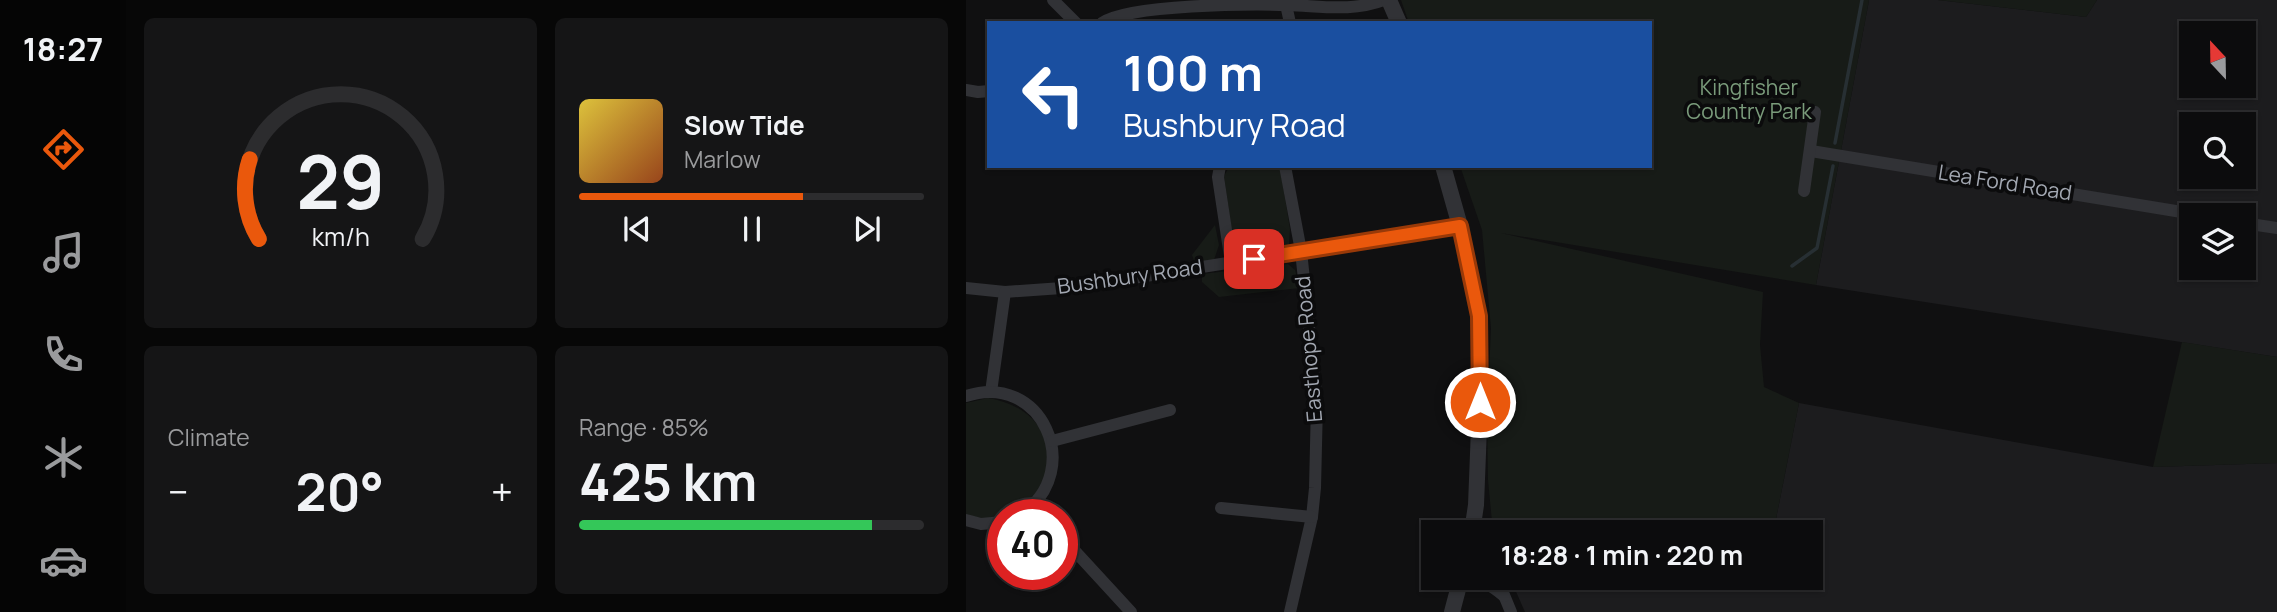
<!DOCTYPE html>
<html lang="en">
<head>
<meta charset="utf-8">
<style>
	body { margin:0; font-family:Manrope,sans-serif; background:#151516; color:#f1f3f6; height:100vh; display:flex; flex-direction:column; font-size:26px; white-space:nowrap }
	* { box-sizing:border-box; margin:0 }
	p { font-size:23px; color:#9a9b9d }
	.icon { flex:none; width:38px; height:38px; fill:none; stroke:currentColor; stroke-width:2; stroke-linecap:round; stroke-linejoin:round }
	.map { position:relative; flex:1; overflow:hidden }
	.side { display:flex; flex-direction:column; gap:18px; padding:18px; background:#070707; width:840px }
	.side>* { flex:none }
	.banner { position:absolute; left:21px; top:21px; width:665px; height:147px; border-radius:0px; box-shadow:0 2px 5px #0004,0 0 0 2px #2c2c2e; background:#1a4fa0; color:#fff; overflow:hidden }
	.needle { width:46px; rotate:338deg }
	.controls { position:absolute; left:1213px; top:21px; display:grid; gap:14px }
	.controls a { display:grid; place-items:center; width:77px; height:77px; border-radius:0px; background:#0c0c0d; box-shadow:0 2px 5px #0004,0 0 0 2px #2c2c2e; font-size:35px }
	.speed { position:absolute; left:21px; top:499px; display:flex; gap:14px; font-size:35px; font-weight:700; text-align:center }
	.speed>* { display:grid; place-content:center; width:91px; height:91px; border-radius:50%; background:#0c0c0d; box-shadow:0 2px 5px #0004,0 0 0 2px #2c2c2e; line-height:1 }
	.speed .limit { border:10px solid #d22; background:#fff; color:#111 }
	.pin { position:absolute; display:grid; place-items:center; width:60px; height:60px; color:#fff; margin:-30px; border-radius:14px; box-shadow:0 4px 10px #0006 }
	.me { position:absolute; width:77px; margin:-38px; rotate:0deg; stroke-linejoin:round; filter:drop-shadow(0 0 5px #0008) }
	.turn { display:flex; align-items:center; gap:24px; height:147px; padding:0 21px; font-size:32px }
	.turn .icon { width:91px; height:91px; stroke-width:2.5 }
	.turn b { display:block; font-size:49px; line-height:60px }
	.big { font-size:52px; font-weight:700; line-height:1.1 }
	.side .card { flex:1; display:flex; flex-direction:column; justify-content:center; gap:10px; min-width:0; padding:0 24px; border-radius:10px; background:#151516 }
	.side .dial { align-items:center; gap:0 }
	.dial svg { height:182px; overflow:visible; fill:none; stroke:#2c2c2e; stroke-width:7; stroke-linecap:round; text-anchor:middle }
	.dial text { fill:#f1f3f6; stroke:none }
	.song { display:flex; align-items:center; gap:21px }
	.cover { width:84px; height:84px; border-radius:10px; background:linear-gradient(135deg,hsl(50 70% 55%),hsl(20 70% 35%)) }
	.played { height:7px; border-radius:4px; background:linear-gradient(90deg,#ea580c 65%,#2c2c2e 65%) }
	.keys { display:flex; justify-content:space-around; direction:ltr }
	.heat { display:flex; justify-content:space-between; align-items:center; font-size:38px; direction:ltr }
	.charge { height:10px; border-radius:5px; background:linear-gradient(90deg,#34c759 85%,#2c2c2e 0) }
	.side .tiles { flex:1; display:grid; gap:18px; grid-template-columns:repeat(2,1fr) }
	.trip { position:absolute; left:455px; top:520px; width:402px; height:70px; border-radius:0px; background:#0c0c0d; box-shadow:0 2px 5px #0004,0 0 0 2px #2c2c2e; font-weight:700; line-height:70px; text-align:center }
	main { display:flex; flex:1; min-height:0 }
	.tabs { display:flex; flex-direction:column; width:126px; justify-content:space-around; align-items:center; background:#050505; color:#9a9b9d }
	.tabs .icon { width:49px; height:49px }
	.tabs .current { color:#ea580c }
	.tabs b { font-size:32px; color:#f1f3f6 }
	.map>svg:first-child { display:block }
	.built { fill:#1c1c1e; fill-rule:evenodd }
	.green { fill:#171b17 }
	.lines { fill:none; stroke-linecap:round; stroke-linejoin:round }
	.stream { stroke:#272f33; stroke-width:3.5 }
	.minor { stroke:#313236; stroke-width:12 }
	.tertiary { stroke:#313236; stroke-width:16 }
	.route-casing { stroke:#983908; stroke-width:18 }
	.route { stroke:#ea580c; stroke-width:12 }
	.labels { text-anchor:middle; stroke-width:7; stroke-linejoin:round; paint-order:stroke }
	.park-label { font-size:21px; fill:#7a9b7b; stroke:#0b0b0c }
	.street-label { font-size:21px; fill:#a2a7b1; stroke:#0b0b0c }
</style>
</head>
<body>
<main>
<nav class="tabs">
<b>18:27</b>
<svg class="icon current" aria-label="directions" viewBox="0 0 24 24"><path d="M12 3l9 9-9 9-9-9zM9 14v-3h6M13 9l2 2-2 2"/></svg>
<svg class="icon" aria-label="music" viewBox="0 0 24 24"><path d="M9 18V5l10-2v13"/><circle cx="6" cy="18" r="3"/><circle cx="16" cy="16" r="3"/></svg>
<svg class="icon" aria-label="phone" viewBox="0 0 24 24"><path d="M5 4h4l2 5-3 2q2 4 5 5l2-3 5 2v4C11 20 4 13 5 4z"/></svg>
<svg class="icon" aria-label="climate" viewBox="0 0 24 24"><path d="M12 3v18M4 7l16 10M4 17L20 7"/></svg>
<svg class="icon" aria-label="car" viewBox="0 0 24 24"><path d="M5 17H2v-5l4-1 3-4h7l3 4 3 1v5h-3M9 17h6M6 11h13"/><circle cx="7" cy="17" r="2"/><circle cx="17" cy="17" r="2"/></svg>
</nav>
<section class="side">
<div class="tiles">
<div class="card dial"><svg viewBox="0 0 100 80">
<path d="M14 69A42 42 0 1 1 86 69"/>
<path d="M14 69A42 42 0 0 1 10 34" stroke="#ea580c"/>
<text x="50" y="56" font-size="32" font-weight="700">29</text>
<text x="50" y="72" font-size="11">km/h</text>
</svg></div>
<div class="card">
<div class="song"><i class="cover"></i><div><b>Slow Tide</b><p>Marlow</p></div></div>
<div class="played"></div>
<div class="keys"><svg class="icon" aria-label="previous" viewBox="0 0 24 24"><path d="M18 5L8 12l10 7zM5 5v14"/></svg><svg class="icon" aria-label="pause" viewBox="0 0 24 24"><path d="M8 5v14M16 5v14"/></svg><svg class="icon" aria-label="next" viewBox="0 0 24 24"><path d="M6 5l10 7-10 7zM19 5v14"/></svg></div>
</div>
<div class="card"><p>Climate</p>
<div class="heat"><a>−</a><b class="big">20°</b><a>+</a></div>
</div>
<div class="card"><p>Range · 85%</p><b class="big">425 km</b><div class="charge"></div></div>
</div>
</section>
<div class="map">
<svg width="1311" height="612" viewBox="0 0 1311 612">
	<rect width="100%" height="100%" fill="#101011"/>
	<g class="built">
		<path d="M 903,0 L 972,0 L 1120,17 L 1131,0 L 1311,0 L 1311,357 L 850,285 ZM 1225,33 L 1278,33 L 1278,86 L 1225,86 ZM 1225,124 L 1278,124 L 1278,177 L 1225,177 ZM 1225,215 L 1278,215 L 1278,268 L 1225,268 Z"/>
		<path d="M 833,403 L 1187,467 L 1311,463 L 1311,612 L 559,612 L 544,578 L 845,578 L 845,532 L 581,532 L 809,524 Z"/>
	</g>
	<g class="green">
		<path d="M 435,0 L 903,0 L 850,285 L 535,233 L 797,292 L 794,345 L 798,387 L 833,403 L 809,524 L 527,532 L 522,480 L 521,418 L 525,328 L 516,230 L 494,166 L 684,166 L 684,23 L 443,23 Z"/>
		<path d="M 972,0 L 1131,0 L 1120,17 Z"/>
		<path d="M 277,166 L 314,166 L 324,229 L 323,245 L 317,249 L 278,255 L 271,250 L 267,240 L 258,176 L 262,169 Z"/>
		<path d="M 249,225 L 253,245 L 248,260 L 229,263 L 226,255 Z"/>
		<path d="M 322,264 L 329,270 L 334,288 L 253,297 L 236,282 L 236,274 Z"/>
		<path d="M 1216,342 L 1311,357 L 1311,463 L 1187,467 Z"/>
		<path d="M 22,398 C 126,416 78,544 0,514 L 0,403 Z"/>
	</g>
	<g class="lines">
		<g class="stream">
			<path d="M 869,143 L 896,0"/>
			<path d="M 826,266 L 851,248 L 867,166"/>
		</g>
		<g class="minor">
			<path d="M 87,0 L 110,23"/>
			<path d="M 319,0 L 324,23"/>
			<path d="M 136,23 C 163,4 286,4 322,5 C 355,6 387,12 418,0"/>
			<path d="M 0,90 L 12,92 L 23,91"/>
			<path d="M 845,151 L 1234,215"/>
			<path d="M 254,166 L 252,177 L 265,263"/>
			<path d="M 319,166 L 335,251 L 351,403 L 349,488 L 346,517 L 324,612"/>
			<path d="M 838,191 L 849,112"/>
			<path d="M 1278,223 L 1311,228"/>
			<path d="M 0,288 L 39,292 L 110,287 L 494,226"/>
			<path d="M 25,392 L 39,292"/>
			<path d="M 0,396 C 75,371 120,469 56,514"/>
			<path d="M 86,441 L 204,410"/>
			<path d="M 255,508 L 346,517"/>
			<path d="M 0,520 L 15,524 L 37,522"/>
			<path d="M 96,537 L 165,612"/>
			<path d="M 531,578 L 545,612"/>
			<path d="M 495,579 C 514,579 524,584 538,596"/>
		</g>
		<g class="tertiary">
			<path d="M 423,0 L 433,23"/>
			<path d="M 477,166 L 494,226 L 513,315 L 514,402 L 510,505 L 506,532"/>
			<path d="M 486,612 L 495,578"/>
		</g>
	</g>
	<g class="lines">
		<defs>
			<path id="route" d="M 288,259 L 494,226 L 513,316 L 514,402"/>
		</defs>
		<use href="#route" class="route-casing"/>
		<use href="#route" class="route"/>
	</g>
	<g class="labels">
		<g class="park-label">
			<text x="783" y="95">Kingfisher<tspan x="783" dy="24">Country Park</tspan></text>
		</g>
		<g class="street-label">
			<text transform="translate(1039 183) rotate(9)" y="7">Lea Ford Road</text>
			<text transform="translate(164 277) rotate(-8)" y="7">Bushbury Road</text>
			<text transform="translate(343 349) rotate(-95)" y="7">Easthope Road</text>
		</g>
	</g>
</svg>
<div class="controls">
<a><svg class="needle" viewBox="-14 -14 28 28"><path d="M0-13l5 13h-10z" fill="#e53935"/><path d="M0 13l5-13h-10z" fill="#9a9b9d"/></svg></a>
<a><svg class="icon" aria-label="search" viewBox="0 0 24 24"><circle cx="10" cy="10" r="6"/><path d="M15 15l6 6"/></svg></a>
<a><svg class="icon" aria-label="layers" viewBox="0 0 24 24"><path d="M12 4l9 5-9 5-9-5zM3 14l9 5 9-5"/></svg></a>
</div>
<div class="speed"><div class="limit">40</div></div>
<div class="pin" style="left:288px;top:259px;background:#d93025"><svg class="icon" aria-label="arrive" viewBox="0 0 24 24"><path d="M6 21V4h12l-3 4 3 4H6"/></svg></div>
<svg class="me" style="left:514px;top:402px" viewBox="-20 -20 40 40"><circle r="17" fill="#ea580c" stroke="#fff" stroke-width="3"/><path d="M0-11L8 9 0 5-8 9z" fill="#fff"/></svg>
<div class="trip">18:28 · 1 min · 220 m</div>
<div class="banner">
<div class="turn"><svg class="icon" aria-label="left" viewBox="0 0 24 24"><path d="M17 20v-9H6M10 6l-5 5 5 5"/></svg><div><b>100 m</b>Bushbury Road</div></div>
</div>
</div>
</main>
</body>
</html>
